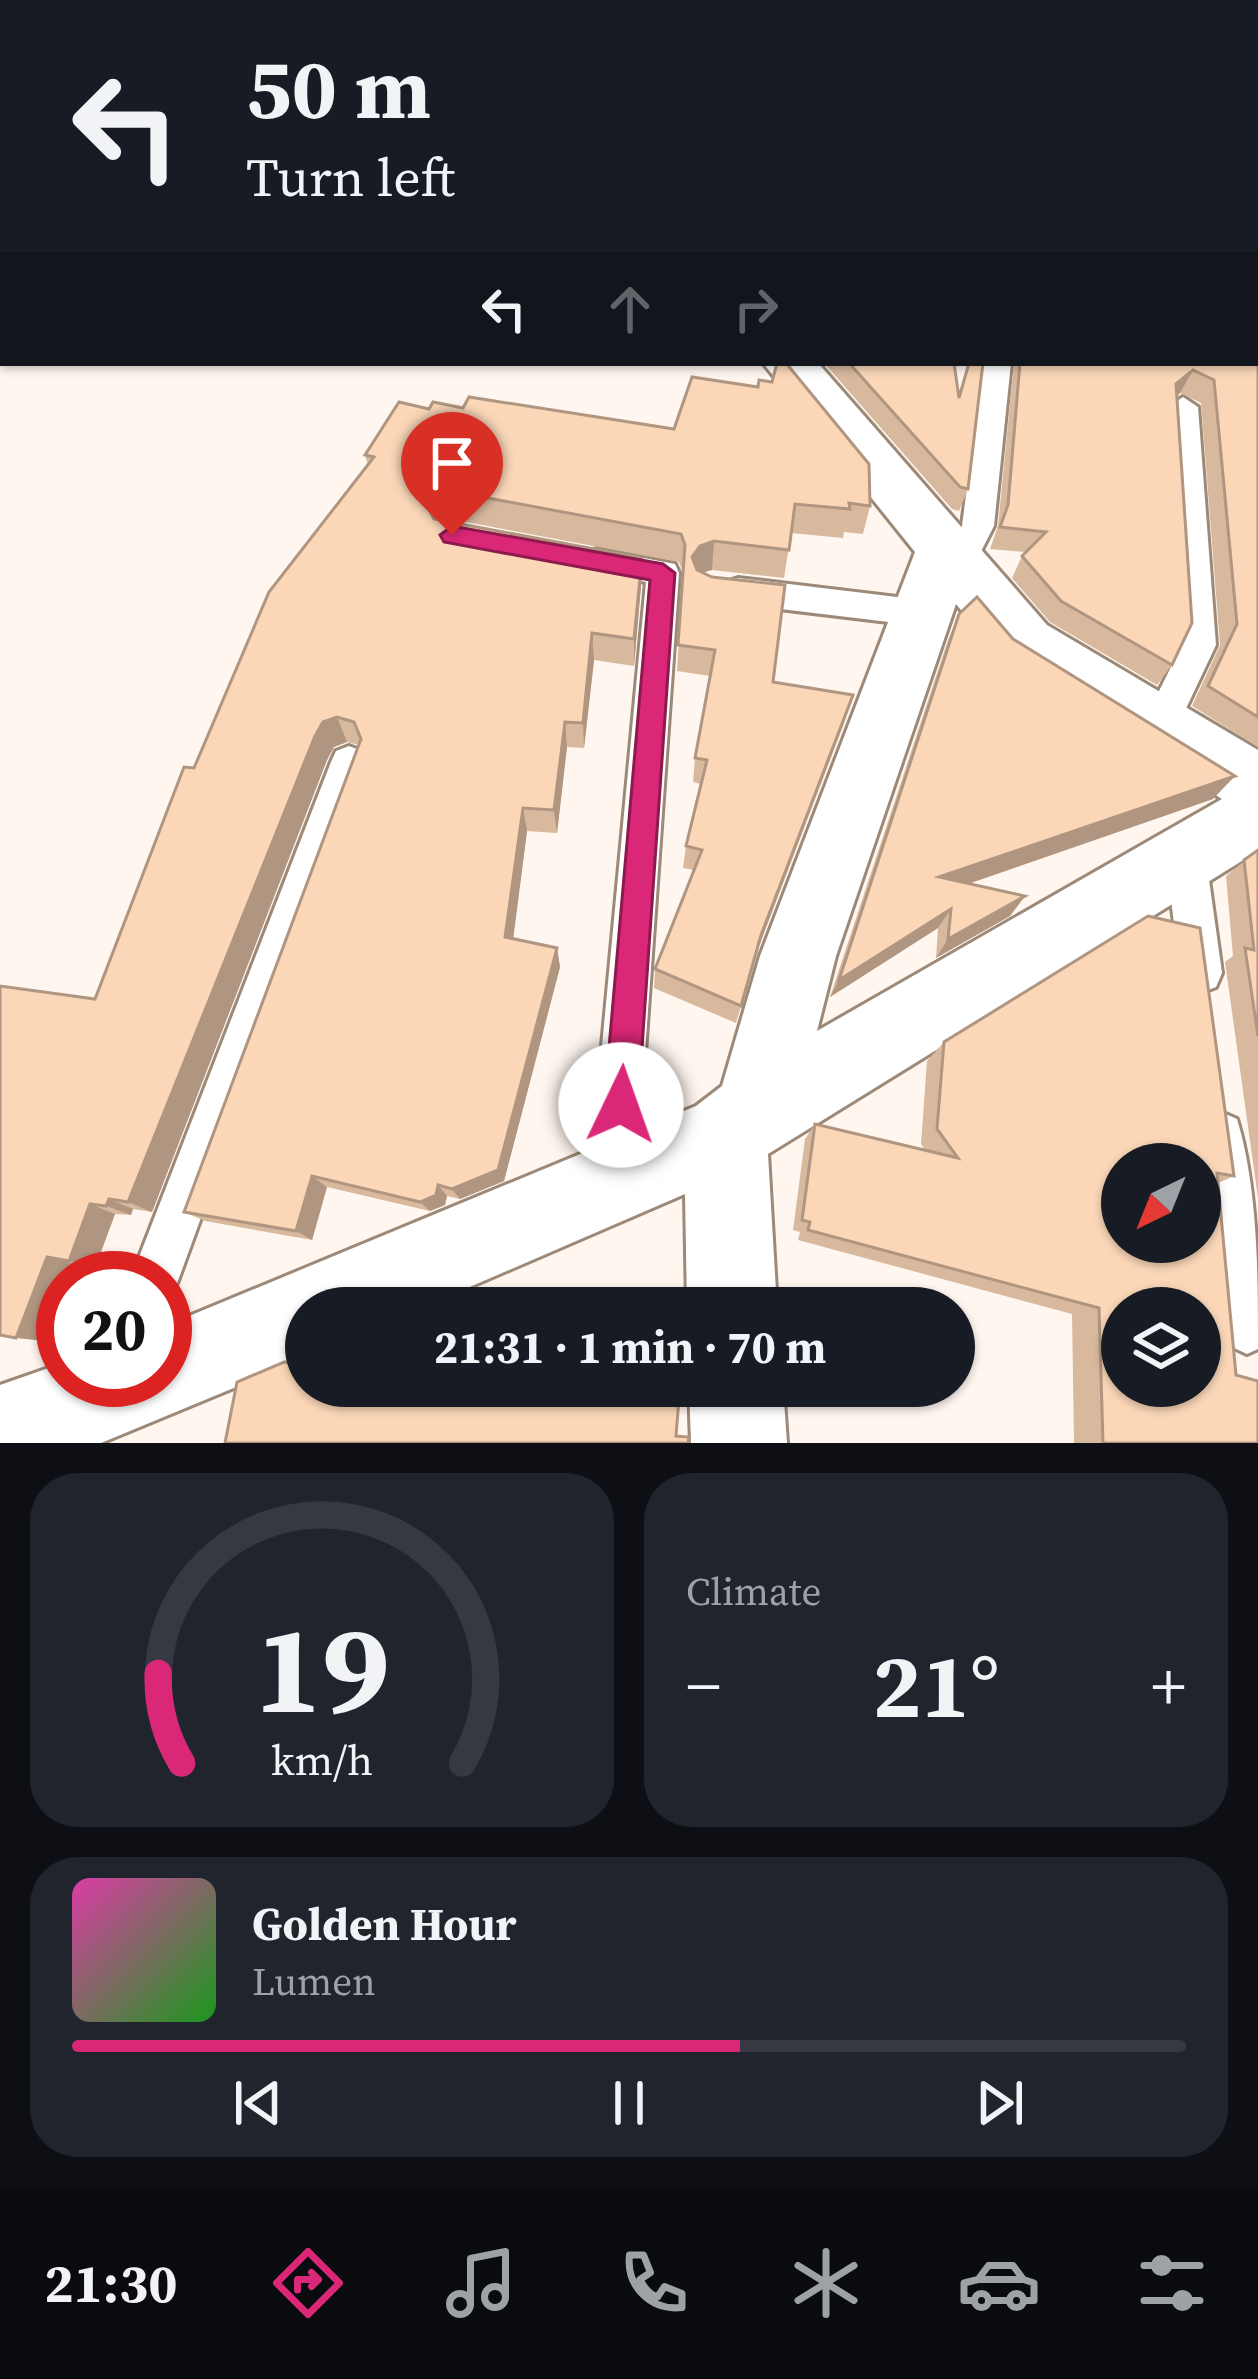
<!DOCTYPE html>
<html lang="en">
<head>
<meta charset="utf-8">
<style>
	body { margin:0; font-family:"Source Serif 4",serif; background:#20242c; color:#f1f3f6; height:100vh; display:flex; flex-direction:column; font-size:45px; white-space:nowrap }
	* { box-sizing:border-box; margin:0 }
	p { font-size:39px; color:#9ea1a6 }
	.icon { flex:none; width:66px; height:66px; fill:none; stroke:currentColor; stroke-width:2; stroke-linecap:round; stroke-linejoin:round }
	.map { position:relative; height:1443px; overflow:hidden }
	.panel { display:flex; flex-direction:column; gap:30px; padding:30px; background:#0d0f14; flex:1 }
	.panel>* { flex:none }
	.top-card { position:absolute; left:0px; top:0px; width:1260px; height:366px; box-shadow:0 3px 9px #0004; background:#171b24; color:#f1f3f6; overflow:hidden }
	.needle { width:78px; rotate:223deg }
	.tools { position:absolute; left:1101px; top:1143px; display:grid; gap:24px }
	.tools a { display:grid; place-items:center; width:120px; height:120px; border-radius:50%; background:#171b24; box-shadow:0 3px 9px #0004; font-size:60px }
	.speed { position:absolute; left:36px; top:1251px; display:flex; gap:24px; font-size:60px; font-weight:700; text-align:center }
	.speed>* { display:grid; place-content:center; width:156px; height:156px; border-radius:50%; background:#171b24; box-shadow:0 3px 9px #0004; line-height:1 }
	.speed .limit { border:18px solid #d22; background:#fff; color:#111 }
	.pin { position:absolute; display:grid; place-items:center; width:102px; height:102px; color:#fff; margin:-123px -51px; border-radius:50% 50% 50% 0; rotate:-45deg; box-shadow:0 0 12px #0007 }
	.pin .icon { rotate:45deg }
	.me { position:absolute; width:132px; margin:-66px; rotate:3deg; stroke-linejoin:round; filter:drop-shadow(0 0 9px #0008) }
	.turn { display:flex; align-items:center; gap:42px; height:252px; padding:0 48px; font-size:54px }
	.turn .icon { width:156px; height:156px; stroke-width:2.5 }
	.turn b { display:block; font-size:84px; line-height:102px }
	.lanes { display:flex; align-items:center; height:114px; padding:0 48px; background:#0003; justify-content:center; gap:60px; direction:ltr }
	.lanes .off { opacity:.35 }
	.big { font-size:90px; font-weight:700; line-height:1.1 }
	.panel .widget { flex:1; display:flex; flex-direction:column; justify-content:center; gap:18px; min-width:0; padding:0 42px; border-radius:48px; background:#20242c }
	.panel .dial { align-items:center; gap:0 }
	.dial svg { height:312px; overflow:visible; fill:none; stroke:#363941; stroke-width:7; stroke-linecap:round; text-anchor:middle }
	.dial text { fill:#f1f3f6; stroke:none }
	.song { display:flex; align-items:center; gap:36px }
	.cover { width:144px; height:144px; border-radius:18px; background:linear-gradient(135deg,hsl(320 70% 55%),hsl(120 70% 35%)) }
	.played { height:12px; border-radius:6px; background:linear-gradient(90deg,#db2777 60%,#363941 60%) }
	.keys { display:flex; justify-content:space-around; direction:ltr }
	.heat { display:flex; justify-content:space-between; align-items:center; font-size:66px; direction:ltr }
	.panel .tiles { flex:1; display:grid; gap:30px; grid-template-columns:1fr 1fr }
	.widget:last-child { grid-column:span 2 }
	.trip { position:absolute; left:285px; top:1287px; width:690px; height:120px; border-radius:60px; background:#171b24; box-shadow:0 3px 9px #0004; font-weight:700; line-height:120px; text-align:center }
	.tab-bar { display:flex; height:192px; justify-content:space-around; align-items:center; background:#090b0e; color:#9ea1a6 }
	.tab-bar .icon { width:84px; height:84px }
	.tab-bar .selected { color:#db2777 }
	.tab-bar b { font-size:54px; color:#f1f3f6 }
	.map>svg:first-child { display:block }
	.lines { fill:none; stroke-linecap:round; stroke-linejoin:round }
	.service-casing { stroke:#9c8978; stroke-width:6 }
	.minor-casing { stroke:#9c8978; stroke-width:6 }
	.service { fill:#fff; fill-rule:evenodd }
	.minor { fill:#fff; fill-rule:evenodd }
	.wall { fill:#d8b99e }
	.shaded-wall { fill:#b09681 }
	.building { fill:#fbd7b8; stroke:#b09681; stroke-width:3; fill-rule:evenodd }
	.route { fill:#db2777; stroke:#8e194d; stroke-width:3 }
</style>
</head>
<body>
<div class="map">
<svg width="1258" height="1443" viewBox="0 0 1258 1443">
	<rect width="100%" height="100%" fill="#fff6ef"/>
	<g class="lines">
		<defs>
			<g id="service">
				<path d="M 983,363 L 1011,363 L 994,526 L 970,573 L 959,576 L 948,573 L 943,564 L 962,526 Z"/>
				<path d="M 1183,397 L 1198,407 L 1216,645 L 1173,736 L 1160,740 L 1147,736 L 1142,725 L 1182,645 L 1168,407 Z"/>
				<path d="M 597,549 L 675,564 L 679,573 L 644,1067 L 642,1179 L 635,1195 L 619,1202 L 603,1195 L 596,1179 L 600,1067 L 646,582 L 586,570 L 581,561 L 586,552 Z"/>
				<path d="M 738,578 L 922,600 L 934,604 L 939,613 L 934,622 L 922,626 L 738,604 L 726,600 L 721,591 L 726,582 Z"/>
				<path d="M 349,746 L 362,751 L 367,762 L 179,1278 L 172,1295 L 165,1298 L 165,1278 L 131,1278 L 331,762 L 336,751 Z"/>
				<path d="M 1186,840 L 1200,845 L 1206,858 L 1222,973 L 1216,987 L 1201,993 L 1186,987 L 1180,973 L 1166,858 L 1172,845 Z"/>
				<path d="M 1221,1112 L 1237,1119 C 1258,1188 1258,1276 1258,1349 L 1247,1354 L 1230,1346 L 1222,1329 L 1198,1135 L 1205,1119 Z"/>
			</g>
			<g id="minor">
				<rect x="1201" y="0" width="36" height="3"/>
				<path d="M 763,363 L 818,363 L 1047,625 L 1258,750 L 1258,851 L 768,1154 L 777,1308 L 687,1308 L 685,1194 L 421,1308 L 306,1308 L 306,1358 L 101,1443 L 0,1443 L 0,1385 L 63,1363 L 63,1380 L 165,1380 L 165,1326 L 696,1106 L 722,1086 L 760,956 L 915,552 ZM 956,604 L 1003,661 L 1222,799 L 817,1031 L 836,956 Z"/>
				<path d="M 689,1386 L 783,1386 L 787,1443 L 691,1443 Z"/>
			</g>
		</defs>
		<use href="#service" class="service-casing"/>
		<use href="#minor" class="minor-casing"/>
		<use href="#service" class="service"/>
		<use href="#minor" class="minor"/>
	</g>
	<g class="wall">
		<path d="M 0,0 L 3,3 L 3,173 L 0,173 Z"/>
		<path d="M 3,203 L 3,319 L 0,318 L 0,206 Z"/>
		<path d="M 1258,338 L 1258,747 L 1192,706 L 1220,645 L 1201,403 L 1180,393 L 1177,397 L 1172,665 L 1157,685 L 1050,622 L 1012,578 L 1022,556 L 1025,552 L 990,549 L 998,526 L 1014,363 L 1257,363 Z"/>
		<path d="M 824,363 L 954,363 L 959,396 L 968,363 L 983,363 L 968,489 L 959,511 L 952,509 Z"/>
		<path d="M 365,455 L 870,506 L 863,534 L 844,532 L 843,538 L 791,533 L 784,578 L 712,570 L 702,572 L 773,682 L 853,695 L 845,721 L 756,954 L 736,1023 L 654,988 L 655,969 L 694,870 L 683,868 L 686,846 L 701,784 L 693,782 L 695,758 L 710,676 L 677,671 L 683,573 L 679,562 L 450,519 L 447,521 L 642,558 L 641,586 L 634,666 L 594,660 L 584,748 L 567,747 L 557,833 L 527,831 L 513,938 L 557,948 L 560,967 L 504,1181 L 460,1199 L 447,1196 L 445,1205 L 430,1211 L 327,1187 L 312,1240 L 205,1221 L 184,1212 L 359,745 L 347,742 L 334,747 L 327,760 L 152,1212 L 133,1209 L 131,1215 L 115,1214 L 95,1268 L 75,1264 L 70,1278 L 63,1278 L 46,1341 L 95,999 L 194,768 L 368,465 Z"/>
		<path d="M 959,614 L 1013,639 L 1213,799 L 968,884 L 1025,896 L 1010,916 L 936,958 L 938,928 L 830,997 L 948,640 Z"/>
		<path d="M 1258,850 L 1258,1198 L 1225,962 L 1233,956 L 1226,876 Z"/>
		<path d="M 944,1042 L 1234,1176 L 1218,1183 L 1236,1375 L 1258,1443 L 1074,1443 L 1072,1314 L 798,1240 L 800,1232 L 793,1230 L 805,1139 L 815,1124 L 925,1150 L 921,1144 L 927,1061 Z"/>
	</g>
	<g class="shaded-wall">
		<path d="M 1193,370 L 1180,393 L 1164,407 L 1176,384 Z"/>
		<path d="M 445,490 L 450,519 L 432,533 L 426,504 Z"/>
		<path d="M 714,541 L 712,570 L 698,574 L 692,557 L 700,546 Z"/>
		<path d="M 642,558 L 641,586 L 634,666 L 634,639 Z"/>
		<path d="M 592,633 L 594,660 L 584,748 L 583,723 Z"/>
		<path d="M 853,695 L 756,954 L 736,1023 L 761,935 Z"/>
		<path d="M 337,717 L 347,742 L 334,747 L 327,760 L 152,1212 L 128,1202 L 315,736 L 323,722 Z"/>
		<path d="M 565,722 L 567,747 L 557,833 L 554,810 Z"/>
		<path d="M 1235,776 L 1213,799 L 927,898 L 939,877 Z"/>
		<path d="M 523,808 L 527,831 L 511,956 L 505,937 Z"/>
		<path d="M 1025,896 L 1010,916 L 936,958 L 948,939 Z"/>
		<path d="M 951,909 L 938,928 L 830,997 L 839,980 Z"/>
		<path d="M 557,948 L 560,967 L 504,1181 L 460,1199 L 452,1189 Z"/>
		<path d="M 312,1176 L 327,1187 L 312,1240 L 296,1231 Z"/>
		<path d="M 438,1185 L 447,1196 L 445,1205 L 430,1211 L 420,1202 Z"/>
		<path d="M 109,1199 L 133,1209 L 131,1215 L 106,1206 Z"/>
		<path d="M 90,1204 L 115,1214 L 95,1268 L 69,1261 Z"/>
		<path d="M 47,1257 L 75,1264 L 70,1278 L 63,1278 L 63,1297 L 46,1341 L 16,1338 Z"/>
	</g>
	<g class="building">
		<path d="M 0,0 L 1198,0 L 1198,3 L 3,3 L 3,153 L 0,152 Z"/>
		<path d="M 3,203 L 3,298 L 0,298 L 0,206 Z"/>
		<path d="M 1257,338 L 1258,338 L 1258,717 L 1208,686 L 1237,624 L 1214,380 L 1193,370 L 1176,384 L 1192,623 L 1172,665 L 1061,601 L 1022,556 L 1046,532 L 1000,527 L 1008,505 L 1020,363 L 1257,363 Z"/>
		<path d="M 777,363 L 786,363 L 869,464 L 870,506 L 849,503 L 850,509 L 795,504 L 789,550 L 714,541 L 700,546 L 692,557 L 697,570 L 712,577 L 785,585 L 773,682 L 853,695 L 761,935 L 741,1006 L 655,969 L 702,850 L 686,846 L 707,760 L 695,758 L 715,650 L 678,645 L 685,545 L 681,534 L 445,490 L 426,504 L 434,519 L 642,558 L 634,639 L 592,633 L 583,723 L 565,722 L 554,810 L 523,808 L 505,937 L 557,948 L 498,1170 L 452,1189 L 438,1185 L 436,1195 L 420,1202 L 312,1176 L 296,1231 L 184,1212 L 361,739 L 354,722 L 337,717 L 323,722 L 315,736 L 128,1202 L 109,1199 L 106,1206 L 90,1204 L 69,1261 L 47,1257 L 16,1338 L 0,1335 L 0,986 L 95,999 L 184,767 L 194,768 L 269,592 L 374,457 L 365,455 L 399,402 L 429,409 L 433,402 L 463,408 L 469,397 L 674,429 L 692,377 L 758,387 L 759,380 L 772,382 Z"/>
		<path d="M 849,363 L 954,363 L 959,398 L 969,363 L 983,363 L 968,489 L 960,487 Z"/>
		<path d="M 977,597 L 1013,639 L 1235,776 L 939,877 L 1025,896 L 948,939 L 951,909 L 839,980 L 959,614 Z"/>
		<path d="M 1258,850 L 1258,1036 L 1245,948 L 1254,950 L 1244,860 Z"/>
		<path d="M 1148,916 L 1200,928 L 1234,1176 L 1217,1173 L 1236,1375 L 1258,1381 L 1258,1443 L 1103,1443 L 1099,1308 L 808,1230 L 810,1222 L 802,1220 L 815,1124 L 958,1158 L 937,1129 L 944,1042 ZM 1122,1164 L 1200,1164 L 1200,1242 L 1122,1242 ZM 1122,1308 L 1200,1308 L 1200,1386 L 1122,1386 Z"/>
		<path d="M 550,1294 L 667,1305 L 667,1308 L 549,1308 Z"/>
		<path d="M 284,1362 L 306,1363 L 306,1386 L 680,1386 L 676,1436 L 689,1437 L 688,1443 L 225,1443 L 237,1382 Z"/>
	</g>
	<path class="route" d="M 452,526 L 663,564 L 675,573 L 638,1105 L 633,1117 L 621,1121 L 609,1117 L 604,1105 L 650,580 L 444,542 L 440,535 Z"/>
</svg>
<div class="tools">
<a><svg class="needle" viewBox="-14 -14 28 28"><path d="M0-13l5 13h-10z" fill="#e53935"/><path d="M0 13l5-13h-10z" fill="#9ea1a6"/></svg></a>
<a><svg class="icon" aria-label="layers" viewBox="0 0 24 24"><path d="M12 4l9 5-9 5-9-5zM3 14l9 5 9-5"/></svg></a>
</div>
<div class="speed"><div class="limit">20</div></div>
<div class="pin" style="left:452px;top:535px;background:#d93025"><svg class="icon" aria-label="arrive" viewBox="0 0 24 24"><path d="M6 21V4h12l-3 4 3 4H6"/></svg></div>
<svg class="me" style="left:621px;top:1105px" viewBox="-20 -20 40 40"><circle r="19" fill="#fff"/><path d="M0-13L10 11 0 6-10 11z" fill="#db2777"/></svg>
<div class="trip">21:31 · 1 min · 70 m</div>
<div class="top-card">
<div class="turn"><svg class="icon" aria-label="left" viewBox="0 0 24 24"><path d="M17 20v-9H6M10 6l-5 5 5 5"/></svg><div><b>50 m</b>Turn left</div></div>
<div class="lanes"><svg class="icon" aria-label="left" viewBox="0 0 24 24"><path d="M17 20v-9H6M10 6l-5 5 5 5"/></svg><svg class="icon off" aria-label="ahead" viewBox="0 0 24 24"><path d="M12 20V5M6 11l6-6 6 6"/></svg><svg class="icon off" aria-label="right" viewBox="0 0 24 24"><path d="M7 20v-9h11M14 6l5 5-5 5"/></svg></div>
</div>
</div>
<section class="panel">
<div class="tiles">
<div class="widget dial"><svg viewBox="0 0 100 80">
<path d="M14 69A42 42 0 1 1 86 69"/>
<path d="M14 69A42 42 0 0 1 8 46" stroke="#db2777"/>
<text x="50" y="56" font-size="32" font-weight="700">19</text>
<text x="50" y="72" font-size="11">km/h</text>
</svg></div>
<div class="widget"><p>Climate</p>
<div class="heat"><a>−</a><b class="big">21°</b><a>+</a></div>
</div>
<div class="widget">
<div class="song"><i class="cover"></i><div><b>Golden Hour</b><p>Lumen</p></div></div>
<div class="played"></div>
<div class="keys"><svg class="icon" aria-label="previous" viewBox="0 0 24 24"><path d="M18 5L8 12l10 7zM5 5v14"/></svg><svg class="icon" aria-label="pause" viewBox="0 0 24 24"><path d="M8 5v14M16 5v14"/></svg><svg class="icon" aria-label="next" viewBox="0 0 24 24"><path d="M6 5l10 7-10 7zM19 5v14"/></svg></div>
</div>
</div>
</section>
<nav class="tab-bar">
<b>21:30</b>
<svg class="icon selected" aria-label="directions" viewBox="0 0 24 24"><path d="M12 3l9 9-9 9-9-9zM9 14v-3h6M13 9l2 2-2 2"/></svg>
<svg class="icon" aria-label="music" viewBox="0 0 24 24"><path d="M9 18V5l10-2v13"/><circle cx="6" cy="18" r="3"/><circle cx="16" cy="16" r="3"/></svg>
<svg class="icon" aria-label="phone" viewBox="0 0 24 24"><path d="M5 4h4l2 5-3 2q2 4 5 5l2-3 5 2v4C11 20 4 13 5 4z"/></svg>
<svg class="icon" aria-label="climate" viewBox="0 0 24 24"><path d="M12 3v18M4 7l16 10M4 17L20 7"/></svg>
<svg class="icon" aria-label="car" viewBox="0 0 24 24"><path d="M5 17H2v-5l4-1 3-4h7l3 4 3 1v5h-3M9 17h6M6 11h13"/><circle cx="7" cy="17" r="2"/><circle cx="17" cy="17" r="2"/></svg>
<svg class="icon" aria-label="filters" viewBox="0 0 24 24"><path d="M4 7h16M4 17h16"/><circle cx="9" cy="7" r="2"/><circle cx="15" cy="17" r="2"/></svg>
</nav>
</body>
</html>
